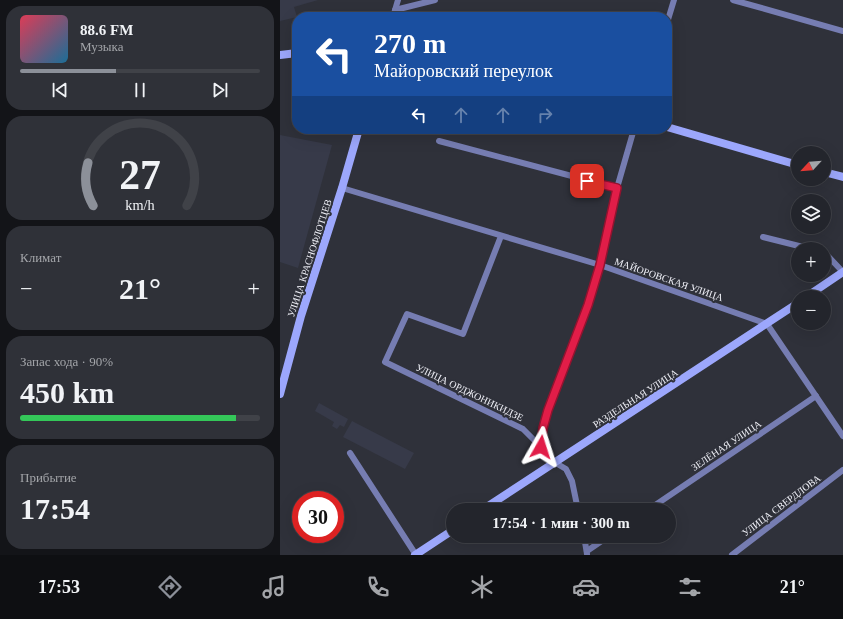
<!DOCTYPE html>
<html lang="ru">
<head>
<meta charset="utf-8">
<style>
	body { margin:0; font-family:"Times New Roman",serif; background:#2f3138; color:#f1f3f6; height:100vh; display:flex; flex-direction:column; font-size:15px; white-space:nowrap }
	* { box-sizing:border-box; margin:0 }
	p { font-size:13px; color:#a3a5a9 }
	.icon { flex:none; width:22px; height:22px; fill:none; stroke:currentColor; stroke-width:2; stroke-linecap:round; stroke-linejoin:round }
	.map { position:relative; flex:1; overflow:hidden }
	.side { display:flex; flex-direction:column; gap:6px; padding:6px; background:#131418; width:280px }
	.side>* { flex:none }
	.hud { position:absolute; left:12px; top:12px; width:380px; height:122px; border-radius:16px; box-shadow:0 4px 16px #0002,0 0 0 1px #404248; background:#1a4fa0; color:#fff; overflow:hidden }
	.needle { width:26px; rotate:244deg }
	.tools { position:absolute; left:511px; top:146px; display:grid; gap:8px }
	.tools a { display:grid; place-items:center; width:40px; height:40px; border-radius:50%; background:#23252c; box-shadow:0 4px 16px #0002,0 0 0 1px #404248; font-size:20px }
	.speed { position:absolute; left:12px; top:491px; display:flex; gap:8px; font-size:20px; font-weight:700; text-align:center }
	.speed>* { display:grid; place-content:center; width:52px; height:52px; border-radius:50%; background:#23252c; box-shadow:0 4px 16px #0002,0 0 0 1px #404248; line-height:1 }
	.speed .limit { border:6px solid #d22; background:#fff; color:#111 }
	.pin { position:absolute; display:grid; place-items:center; width:34px; height:34px; color:#fff; margin:-17px; border-radius:8px; box-shadow:0 2px 6px #0006 }
	.me { position:absolute; width:44px; margin:-22px; rotate:6deg; stroke-linejoin:round; filter:drop-shadow(0 0 3px #0008) }
	.turn { display:flex; align-items:center; gap:14px; height:84px; padding:0 16px; font-size:18px }
	.turn .icon { width:52px; height:52px; stroke-width:2.5 }
	.turn b { display:block; font-size:28px; line-height:34px }
	.lanes { display:flex; align-items:center; height:38px; padding:0 16px; background:#0003; justify-content:center; gap:20px; direction:ltr }
	.lanes .off { opacity:.35 }
	.big { font-size:30px; font-weight:700; line-height:1.1 }
	.side .tile { flex:1; display:flex; flex-direction:column; justify-content:center; gap:6px; min-width:0; padding:0 14px; border-radius:16px; background:#2f3138 }
	.side .dial { align-items:center; gap:0 }
	.dial svg { height:104px; overflow:visible; fill:none; stroke:#404248; stroke-width:7; stroke-linecap:round; text-anchor:middle }
	.dial text { fill:#f1f3f6; stroke:none }
	.song { display:flex; align-items:center; gap:12px }
	.cover { width:48px; height:48px; border-radius:6px; background:linear-gradient(135deg,hsl(350 70% 55%),hsl(200 70% 35%)) }
	.played { height:4px; border-radius:2px; background:linear-gradient(90deg,#8c9099 40%,#404248 40%) }
	.keys { display:flex; justify-content:space-around; direction:ltr }
	.heat { display:flex; justify-content:space-between; align-items:center; font-size:22px; direction:ltr }
	.charge { height:6px; border-radius:3px; background:linear-gradient(90deg,#34c759 90%,#404248 0) }
	.trip { position:absolute; left:166px; top:503px; width:230px; height:40px; border-radius:20px; background:#23252c; box-shadow:0 4px 16px #0002,0 0 0 1px #404248; font-weight:700; line-height:40px; text-align:center }
	.tab-bar { display:flex; height:64px; justify-content:space-around; align-items:center; background:#0e0f12; color:#a3a5a9 }
	.tab-bar .icon { width:28px; height:28px }
	.tab-bar .selected { color:#8c9099 }
	.tab-bar b { font-size:18px; color:#f1f3f6 }
	main { display:flex; flex:1; min-height:0 }
	.map>svg:first-child { display:block }
	.built { fill:#373a49 }
	.lines { fill:none; stroke-linecap:round; stroke-linejoin:round }
	.street { stroke:#767db2; stroke-width:6 }
	.secondary { stroke:#9ca7fc; stroke-width:8 }
	.route-casing { stroke:#92132f; stroke-width:10 }
	.route { stroke:#e11d48; stroke-width:7 }
	.labels { text-anchor:middle; stroke-width:4; stroke-linejoin:round; paint-order:stroke }
	.street-label { font-size:10px; fill:#f0f1f8; stroke:#2f313a }
</style>
</head>
<body>
<main>
<section class="side">
<div class="tile">
<div class="song"><i class="cover"></i><div><b>88.6 FM</b><p>Музыка</p></div></div>
<div class="played"></div>
<div class="keys"><svg class="icon" aria-label="previous" viewBox="0 0 24 24"><path d="M18 5L8 12l10 7zM5 5v14"/></svg><svg class="icon" aria-label="pause" viewBox="0 0 24 24"><path d="M8 5v14M16 5v14"/></svg><svg class="icon" aria-label="next" viewBox="0 0 24 24"><path d="M6 5l10 7-10 7zM19 5v14"/></svg></div>
</div>
<div class="tile dial"><svg viewBox="0 0 100 80">
<path d="M14 69A42 42 0 1 1 86 69"/>
<path d="M14 69A42 42 0 0 1 10 36" stroke="#8c9099"/>
<text x="50" y="56" font-size="32" font-weight="700">27</text>
<text x="50" y="72" font-size="11">km/h</text>
</svg></div>
<div class="tile"><p>Климат</p>
<div class="heat"><a>−</a><b class="big">21°</b><a>+</a></div>
</div>
<div class="tile"><p>Запас хода · 90%</p><b class="big">450 km</b><div class="charge"></div></div>
<div class="tile"><p>Прибытие</p><b class="big">17:54</b></div>
</section>
<div class="map">
<svg width="563" height="555" viewBox="0 0 563 555">
	<rect width="100%" height="100%" fill="#2f313a"/>
	<g class="built">
		<path d="M 0,0 L 38,0 L 14,7 L 17,17 L 0,21 Z"/>
		<path d="M 0,135 L 52,145 L 18,268 L 0,262 Z"/>
		<path d="M 39,403 L 68,419 L 64,427 L 60,425 L 57,429 L 52,426 L 54,422 L 35,411 Z"/>
		<path d="M 72,421 L 134,453 L 125,469 L 63,437 Z"/>
	</g>
	<g class="lines">
		<g class="street">
			<path d="M 453,0 L 563,31"/>
			<path d="M 115,10 L 155,0"/>
			<path d="M 113,17 L 118,0"/>
			<path d="M 387,23 L 394,0"/>
			<path d="M 159,141 L 337,188"/>
			<path d="M 62,188 L 320,265 L 487,324 L 563,436"/>
			<path d="M 221,236 L 183,334 L 127,314 L 105,362 L 243,429 L 261,447"/>
			<path d="M 483,237 L 531,249"/>
			<path d="M 544,252 L 563,272"/>
			<path d="M 70,453 L 136,555"/>
			<path d="M 298,510 L 292,481 L 286,469 L 274,462 L 261,447 L 263,428 L 268,410 L 308,305 L 320,265 L 337,188 L 354,129"/>
			<path d="M 368,510 L 536,396"/>
			<path d="M 304,536 L 307,554"/>
			<path d="M 307,551 L 329,536"/>
			<path d="M 452,555 L 563,470"/>
		</g>
		<g class="secondary">
			<path d="M 0,55 L 17,53"/>
			<path d="M 387,127 L 518,165"/>
			<path d="M 544,172 L 563,177"/>
			<path d="M 526,297 L 563,272"/>
			<path d="M 0,394 L 21,316 L 62,188 L 79,129"/>
			<path d="M 202,510 L 518,303"/>
			<path d="M 135,555 L 173,530"/>
		</g>
	</g>
	<g class="lines">
		<defs>
			<path id="route" d="M 261,447 L 263,428 L 268,410 L 308,305 L 320,265 L 337,188 L 307,181"/>
		</defs>
		<use href="#route" class="route-casing"/>
		<use href="#route" class="route"/>
	</g>
	<g class="labels">
		<g class="street-label">
			<text transform="translate(29 258) rotate(-72)" y="4">УЛИЦА КРАСНОФЛОТЦЕВ</text>
			<text transform="translate(389 279) rotate(19)" y="4">МАЙОРОВСКАЯ УЛИЦА</text>
			<text transform="translate(190 392) rotate(26)" y="4">УЛИЦА ОРДЖОНИКИДЗЕ</text>
			<text transform="translate(355 398) rotate(-33)" y="4">РАЗДЕЛЬНАЯ УЛИЦА</text>
			<text transform="translate(446 445) rotate(-34)" y="4">ЗЕЛЁНАЯ УЛИЦА</text>
			<text transform="translate(501 505) rotate(-37)" y="4">УЛИЦА СВЕРДЛОВА</text>
		</g>
	</g>
</svg>
<div class="tools">
<a><svg class="needle" viewBox="-14 -14 28 28"><path d="M0-13l5 13h-10z" fill="#e53935"/><path d="M0 13l5-13h-10z" fill="#a3a5a9"/></svg></a>
<a><svg class="icon" aria-label="layers" viewBox="0 0 24 24"><path d="M12 4l9 5-9 5-9-5zM3 14l9 5 9-5"/></svg></a>
<a>+</a>
<a>−</a>
</div>
<div class="speed"><div class="limit">30</div></div>
<div class="pin" style="left:307px;top:181px;background:#d93025"><svg class="icon" aria-label="arrive" viewBox="0 0 24 24"><path d="M6 21V4h12l-3 4 3 4H6"/></svg></div>
<svg class="me" style="left:261px;top:447px" viewBox="-20 -20 40 40"><path d="M0-17L14 15 0 8-14 15z" fill="#e11d48" stroke="#fff" stroke-width="4"/></svg>
<div class="trip">17:54 · 1 мин · 300 m</div>
<div class="hud">
<div class="turn"><svg class="icon" aria-label="left" viewBox="0 0 24 24"><path d="M17 20v-9H6M10 6l-5 5 5 5"/></svg><div><b>270 m</b>Майоровский переулок</div></div>
<div class="lanes"><svg class="icon" aria-label="left" viewBox="0 0 24 24"><path d="M17 20v-9H6M10 6l-5 5 5 5"/></svg><svg class="icon off" aria-label="ahead" viewBox="0 0 24 24"><path d="M12 20V5M6 11l6-6 6 6"/></svg><svg class="icon off" aria-label="ahead" viewBox="0 0 24 24"><path d="M12 20V5M6 11l6-6 6 6"/></svg><svg class="icon off" aria-label="right" viewBox="0 0 24 24"><path d="M7 20v-9h11M14 6l5 5-5 5"/></svg></div>
</div>
</div>
</main>
<nav class="tab-bar">
<b>17:53</b>
<svg class="icon selected" aria-label="directions" viewBox="0 0 24 24"><path d="M12 3l9 9-9 9-9-9zM9 14v-3h6M13 9l2 2-2 2"/></svg>
<svg class="icon" aria-label="music" viewBox="0 0 24 24"><path d="M9 18V5l10-2v13"/><circle cx="6" cy="18" r="3"/><circle cx="16" cy="16" r="3"/></svg>
<svg class="icon" aria-label="phone" viewBox="0 0 24 24"><path d="M5 4h4l2 5-3 2q2 4 5 5l2-3 5 2v4C11 20 4 13 5 4z"/></svg>
<svg class="icon" aria-label="climate" viewBox="0 0 24 24"><path d="M12 3v18M4 7l16 10M4 17L20 7"/></svg>
<svg class="icon" aria-label="car" viewBox="0 0 24 24"><path d="M5 17H2v-5l4-1 3-4h7l3 4 3 1v5h-3M9 17h6M6 11h13"/><circle cx="7" cy="17" r="2"/><circle cx="17" cy="17" r="2"/></svg>
<svg class="icon" aria-label="filters" viewBox="0 0 24 24"><path d="M4 7h16M4 17h16"/><circle cx="9" cy="7" r="2"/><circle cx="15" cy="17" r="2"/></svg>
<b>21°</b>
</nav>
</body>
</html>
